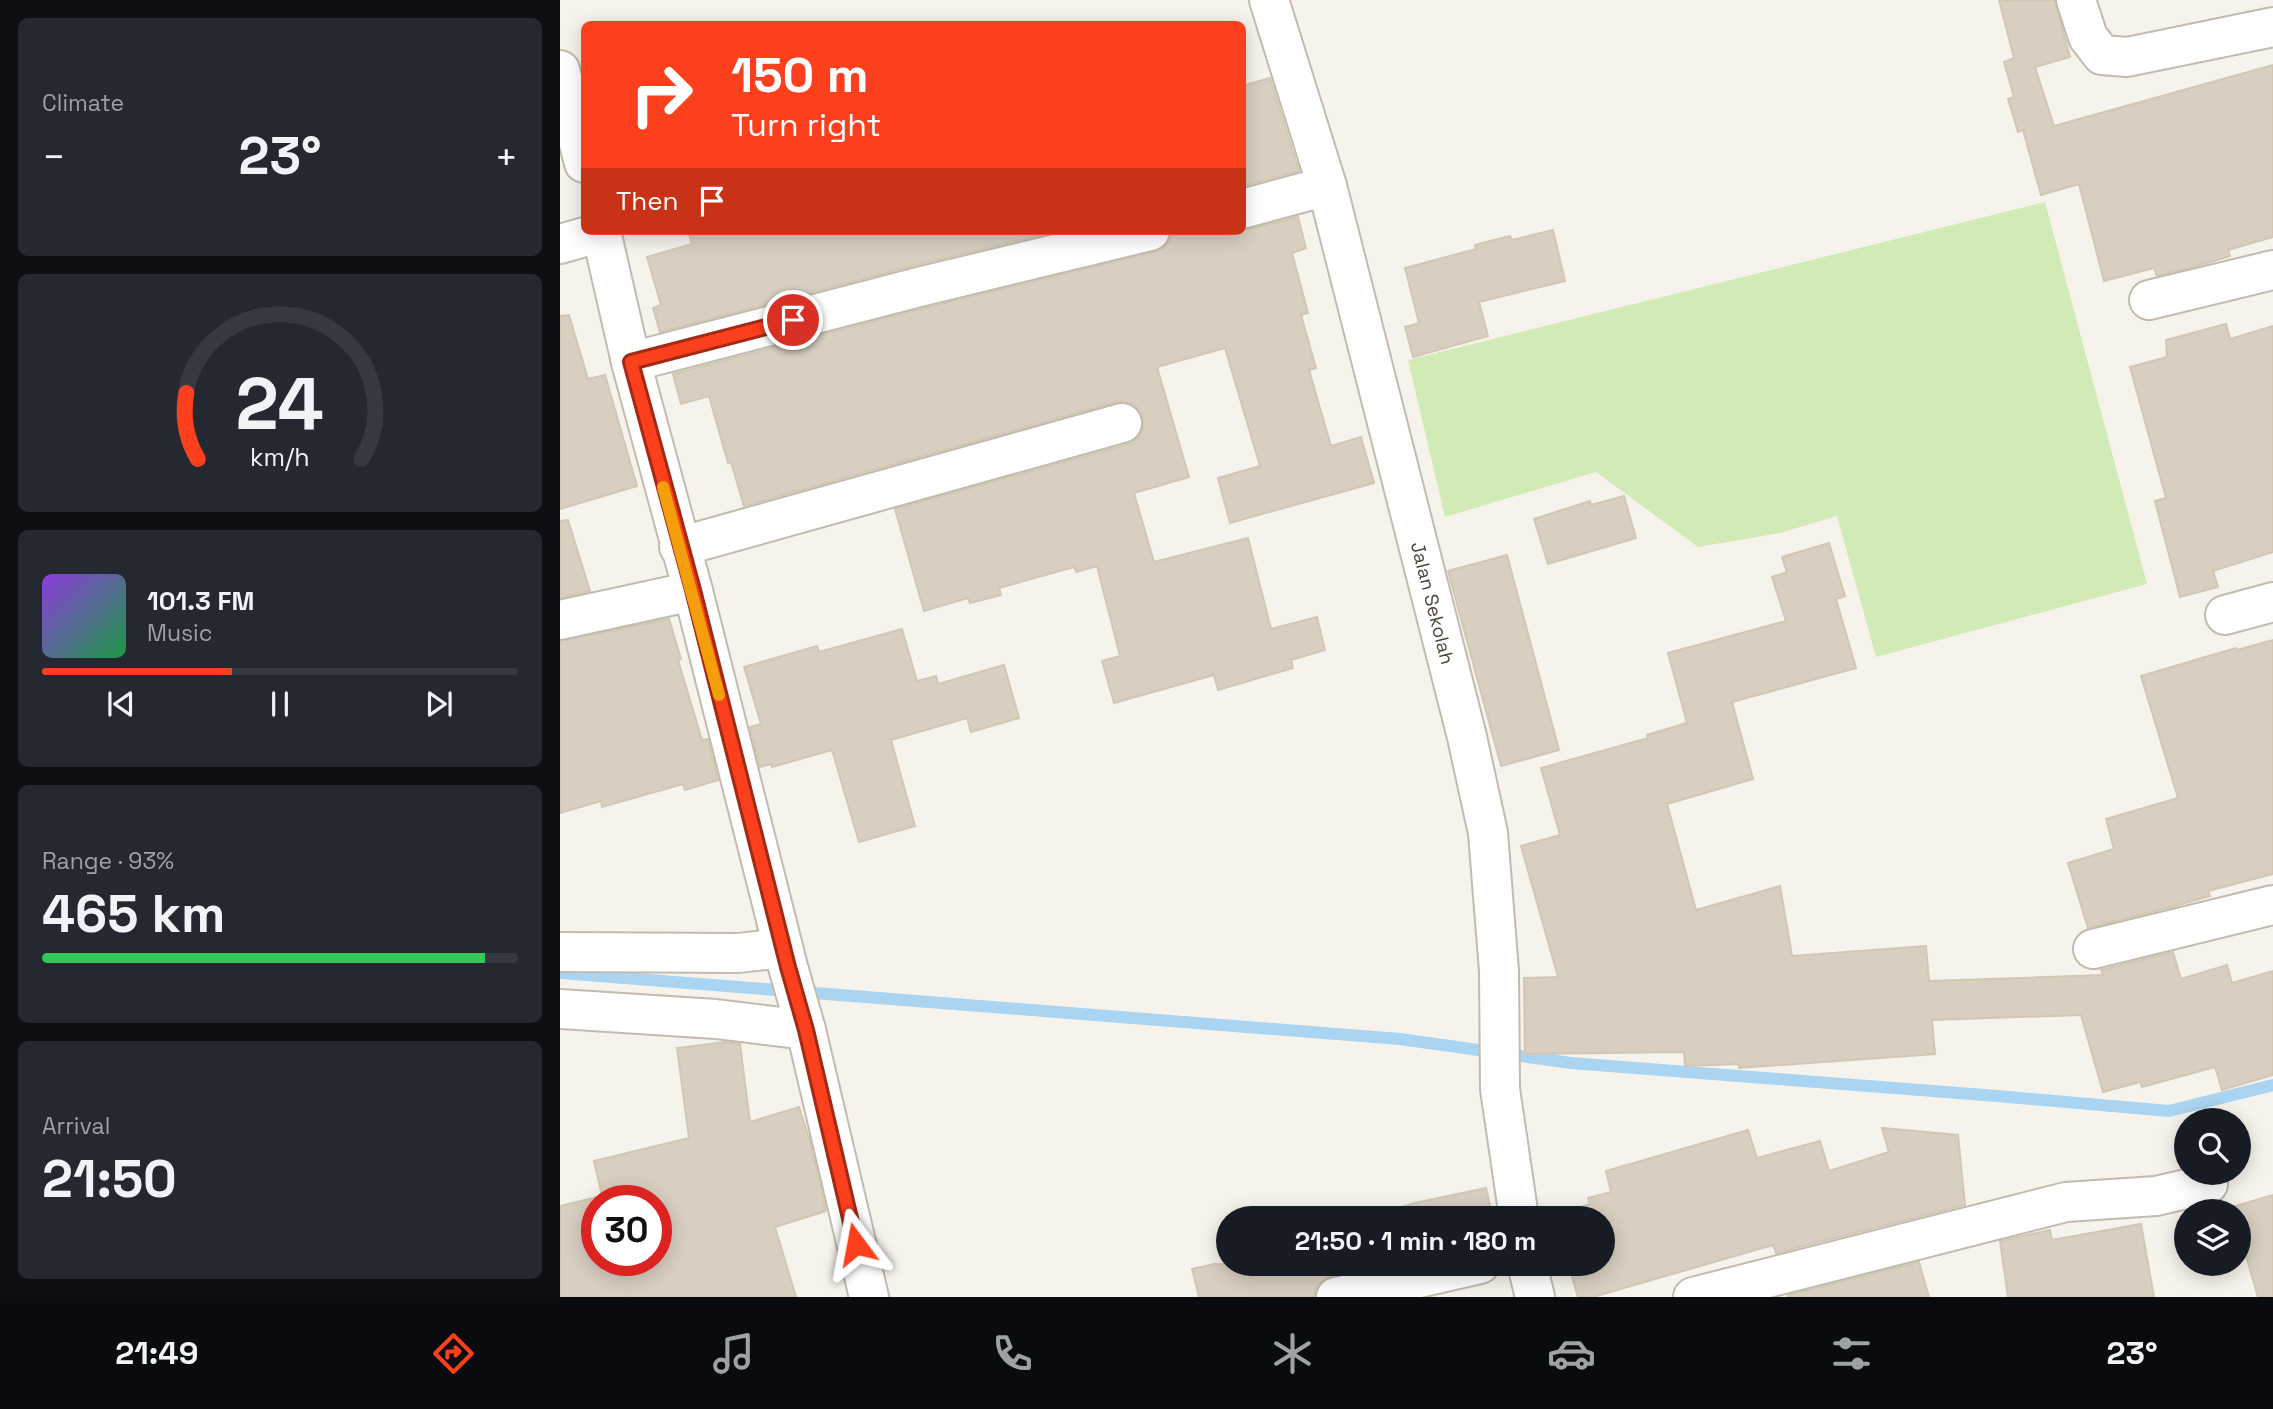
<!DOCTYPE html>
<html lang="en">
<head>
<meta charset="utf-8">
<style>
	body { margin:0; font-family:"Space Grotesk",sans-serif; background:#242831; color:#f1f3f6; height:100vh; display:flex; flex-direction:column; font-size:26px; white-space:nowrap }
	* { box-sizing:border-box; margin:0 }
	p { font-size:23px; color:#9ea1a6 }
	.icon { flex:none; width:38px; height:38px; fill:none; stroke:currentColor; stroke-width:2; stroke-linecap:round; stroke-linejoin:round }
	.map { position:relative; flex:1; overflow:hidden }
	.drawer { display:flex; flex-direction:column; gap:18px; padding:18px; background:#0d0f14; width:560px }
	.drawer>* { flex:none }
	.banner { position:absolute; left:21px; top:21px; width:665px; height:214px; border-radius:10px; box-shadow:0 4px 18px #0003; background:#fc3f1d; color:#fff; overflow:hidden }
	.fabs { position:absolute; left:1614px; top:1108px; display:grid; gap:14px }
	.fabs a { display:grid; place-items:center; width:77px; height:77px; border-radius:50%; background:#171b24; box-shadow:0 4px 18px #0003; font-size:35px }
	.speed { position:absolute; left:21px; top:1185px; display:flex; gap:14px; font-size:35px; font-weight:700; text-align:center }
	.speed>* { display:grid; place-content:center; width:91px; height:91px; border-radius:50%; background:#171b24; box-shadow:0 4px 18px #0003; line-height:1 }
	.speed .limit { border:10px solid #d22; background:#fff; color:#111 }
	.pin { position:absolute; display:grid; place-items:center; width:60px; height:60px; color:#fff; margin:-30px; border:4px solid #fff; border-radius:50%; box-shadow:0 2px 7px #0007 }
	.me { position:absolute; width:77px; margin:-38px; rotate:347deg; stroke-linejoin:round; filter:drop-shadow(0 0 5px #0008) }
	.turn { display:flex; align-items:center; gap:24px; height:147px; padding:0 35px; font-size:32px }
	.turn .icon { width:91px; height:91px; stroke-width:2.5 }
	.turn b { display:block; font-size:49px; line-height:60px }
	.then { display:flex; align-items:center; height:66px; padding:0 35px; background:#0003; gap:14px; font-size:26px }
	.big { font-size:52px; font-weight:600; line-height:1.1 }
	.drawer .card { flex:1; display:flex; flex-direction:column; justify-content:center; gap:10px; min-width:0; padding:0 24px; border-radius:10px; background:#242831 }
	.drawer .dial { align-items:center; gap:0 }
	.dial svg { height:182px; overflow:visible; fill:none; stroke:#363941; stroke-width:7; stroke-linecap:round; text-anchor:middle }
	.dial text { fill:#f1f3f6; stroke:none }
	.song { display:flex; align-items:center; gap:21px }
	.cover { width:84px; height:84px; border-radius:10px; background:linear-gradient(135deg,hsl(270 70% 55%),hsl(140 70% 35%)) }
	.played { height:7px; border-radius:4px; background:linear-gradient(90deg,#fc3f1d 40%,#363941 40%) }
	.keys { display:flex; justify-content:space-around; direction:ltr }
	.heat { display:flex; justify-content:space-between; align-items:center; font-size:38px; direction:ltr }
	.charge { height:10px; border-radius:5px; background:linear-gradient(90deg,#34c759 93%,#363941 0) }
	.trip { position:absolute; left:656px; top:1206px; width:399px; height:70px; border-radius:35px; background:#171b24; box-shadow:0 4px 18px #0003; font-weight:600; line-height:70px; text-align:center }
	.tabs { display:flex; height:112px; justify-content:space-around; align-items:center; background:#090b0e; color:#9ea1a6 }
	.tabs .icon { width:49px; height:49px }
	.tabs .selected { color:#fc3f1d }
	.tabs b { font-size:32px; color:#f1f3f6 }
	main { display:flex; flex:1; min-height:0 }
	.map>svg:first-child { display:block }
	.green { fill:#d2eab5 }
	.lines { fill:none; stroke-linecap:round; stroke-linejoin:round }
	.stream { stroke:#a9d4f2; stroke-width:12 }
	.building { fill:#d8cfc1; stroke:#d3c7b4; stroke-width:2; fill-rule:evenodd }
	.minor-casing { stroke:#c2bbae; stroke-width:42 }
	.minor { stroke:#fff; stroke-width:38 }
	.route-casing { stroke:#a42913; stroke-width:18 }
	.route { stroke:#fc3f1d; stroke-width:12 }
	.slow { stroke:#f59e0b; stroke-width:12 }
	.labels { text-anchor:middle; stroke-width:7; stroke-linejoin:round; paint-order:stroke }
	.street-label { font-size:19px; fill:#4b4439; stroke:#fff }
</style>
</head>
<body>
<main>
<section class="drawer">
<div class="card"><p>Climate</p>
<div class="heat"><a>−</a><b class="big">23°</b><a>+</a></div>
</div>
<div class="card dial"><svg viewBox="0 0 100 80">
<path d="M14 69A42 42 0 1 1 86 69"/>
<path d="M14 69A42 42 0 0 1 9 40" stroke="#fc3f1d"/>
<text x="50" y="56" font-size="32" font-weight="700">24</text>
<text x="50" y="72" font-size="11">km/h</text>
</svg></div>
<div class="card">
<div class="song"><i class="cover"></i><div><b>101.3 FM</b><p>Music</p></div></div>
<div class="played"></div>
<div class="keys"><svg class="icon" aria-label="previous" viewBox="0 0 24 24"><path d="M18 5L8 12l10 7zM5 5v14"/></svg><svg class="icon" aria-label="pause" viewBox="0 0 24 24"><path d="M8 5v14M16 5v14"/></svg><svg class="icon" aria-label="next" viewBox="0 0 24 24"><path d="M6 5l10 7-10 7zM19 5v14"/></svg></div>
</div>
<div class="card"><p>Range · 93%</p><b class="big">465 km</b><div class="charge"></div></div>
<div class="card"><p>Arrival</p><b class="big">21:50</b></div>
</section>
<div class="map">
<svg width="1713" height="1297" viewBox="0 0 1713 1297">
	<rect width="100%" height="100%" fill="#f6f3ec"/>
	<path class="green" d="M 1485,202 L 1587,584 L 1316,657 L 1277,516 L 1220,533 L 1138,547 L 1036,472 L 885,517 L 848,360 Z"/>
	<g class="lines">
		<path class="stream" d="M 0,973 L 840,1039 L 1011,1063 L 1437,1096 L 1609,1111 L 1713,1085"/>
	</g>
	<g class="building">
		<path d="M 1439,0 L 1495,0 L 1510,57 L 1475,67 L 1494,126 L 1713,65 L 1713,237 L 1668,250 L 1670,256 L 1637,266 L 1597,276 L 1594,268 L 1544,281 L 1519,184 L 1481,195 L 1463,130 L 1458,132 L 1448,99 L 1454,97 L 1444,62 L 1454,58 Z"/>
		<path d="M 710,78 L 739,171 L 682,186 L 682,86 Z"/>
		<path d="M 738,217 L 746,248 L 732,253 L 748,313 L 741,315 L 756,368 L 749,370 L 771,446 L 801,437 L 814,483 L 670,523 L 658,478 L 700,466 L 665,348 L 597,367 L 629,477 L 574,493 L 594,562 L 688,538 L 711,629 L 757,617 L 765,650 L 731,660 L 733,668 L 658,690 L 654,675 L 554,703 L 542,661 L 560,656 L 537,566 L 516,572 L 514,567 L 439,588 L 441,595 L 410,603 L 408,598 L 364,611 L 335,509 L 569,444 L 578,438 L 583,428 L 583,416 L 577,407 L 567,402 L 556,402 L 184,506 L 171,462 L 168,463 L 149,396 L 121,404 L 113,374 L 364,308 L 595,252 L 606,246 L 611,235 L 627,231 L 682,231 Z"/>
		<path d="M 993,230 L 1005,281 L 919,302 L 928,336 L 853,357 L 845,327 L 859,323 L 845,268 L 916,249 L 915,245 L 950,236 L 952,240 Z"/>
		<path d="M 128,231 L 497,231 L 353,266 L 100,332 L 93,308 L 101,305 L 87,257 L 132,244 Z"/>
		<path d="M 9,315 L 28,379 L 45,375 L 77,486 L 0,509 L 0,316 Z"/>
		<path d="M 1666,324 L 1670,339 L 1713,326 L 1713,552 L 1653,571 L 1658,587 L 1620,597 L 1595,501 L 1606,498 L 1570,367 L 1607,357 L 1606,340 Z"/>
		<path d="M 1064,496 L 1076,538 L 988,564 L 974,519 L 1030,501 L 1031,505 Z"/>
		<path d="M 8,520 L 30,591 L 0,598 L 0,521 Z"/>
		<path d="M 1269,543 L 1285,596 L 1276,599 L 1296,668 L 1172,702 L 1193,779 L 1107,804 L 1136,910 L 1220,886 L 1232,956 L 1366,946 L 1369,981 L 1543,975 L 1541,970 L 1613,952 L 1621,979 L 1667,965 L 1672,983 L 1713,971 L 1713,1075 L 1662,1090 L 1655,1067 L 1582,1087 L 1580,1082 L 1543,1092 L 1521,1015 L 1372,1020 L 1375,1054 L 1179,1068 L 1179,1064 L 1125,1066 L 1124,1052 L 965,1054 L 964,978 L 998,977 L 961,846 L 1000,835 L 981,768 L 1088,738 L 1087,735 L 1127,723 L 1108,653 L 1226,621 L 1212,577 L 1227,572 L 1222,557 Z"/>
		<path d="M 947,555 L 999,750 L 941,766 L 888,571 Z"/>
		<path d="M 109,619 L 121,659 L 118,660 L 142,740 L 148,739 L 158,780 L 125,790 L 123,784 L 42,807 L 41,801 L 0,813 L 0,641 Z"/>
		<path d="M 342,629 L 357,681 L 376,676 L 378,684 L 444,665 L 459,718 L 411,732 L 407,718 L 331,740 L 355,826 L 299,842 L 272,750 L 212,767 L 211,764 L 200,767 L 190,727 L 201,724 L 184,667 L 257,646 L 259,652 Z"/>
		<path d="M 1713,640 L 1713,874 L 1648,891 L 1650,896 L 1615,906 L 1528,928 L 1508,863 L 1554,849 L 1546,819 L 1618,798 L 1581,676 L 1676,648 L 1677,650 Z"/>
		<path d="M 165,1042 L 180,1044 L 190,1122 L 239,1107 L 251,1144 L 266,1211 L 215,1227 L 236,1297 L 0,1297 L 0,1206 L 42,1196 L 34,1161 L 129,1138 L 117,1048 ZM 37,1200 L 96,1200 L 96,1260 L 37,1260 Z"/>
		<path d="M 1322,1128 L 1398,1135 L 1405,1205 L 1216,1253 L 1213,1245 L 1033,1297 L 1018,1297 L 1008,1264 L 1043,1264 L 1043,1218 L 995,1218 L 994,1215 L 1030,1204 L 1028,1198 L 1051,1192 L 1046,1171 L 1188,1130 L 1197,1158 L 1260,1141 L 1269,1171 L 1329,1152 Z"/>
		<path d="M 926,1188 L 933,1218 L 809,1217 L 855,1203 Z"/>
		<path d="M 1713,1195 L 1713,1297 L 1698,1297 L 1678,1228 L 1678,1211 L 1673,1211 L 1672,1207 Z"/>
		<path d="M 1581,1224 L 1594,1297 L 1448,1297 L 1440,1241 L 1490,1230 L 1492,1240 Z"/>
		<path d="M 1359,1262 L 1369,1297 L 1228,1297 L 1228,1295 Z"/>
		<path d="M 654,1264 L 824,1264 L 770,1276 L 761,1282 L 755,1290 L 755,1297 L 639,1297 L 632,1269 Z"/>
	</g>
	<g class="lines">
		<defs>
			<g id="minor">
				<path id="s1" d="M 709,0 L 767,186 L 907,737 L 928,833 L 939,971 L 940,1089 L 959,1218"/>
				<path d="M 1516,0 L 1528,37 L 1542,55 L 1567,57 L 1713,27"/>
				<path d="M 0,70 L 24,163"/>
				<path d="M 682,209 L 767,186"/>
				<path d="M 41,231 L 71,362 L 133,591 L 228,967 L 246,1030 L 309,1297"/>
				<path d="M 0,244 L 42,232"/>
				<path d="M 1589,300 L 1713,270"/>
				<path d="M 71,362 L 359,287 L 590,231"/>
				<path d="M 119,547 L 562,423"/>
				<path d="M 1665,615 L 1713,602"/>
				<path d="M 0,620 L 133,591"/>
				<path d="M 1533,949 L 1713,905"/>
				<path d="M 0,952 L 178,953 L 223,948"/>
				<path d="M 0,1009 L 156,1019 L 246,1030"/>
				<path d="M 967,1264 L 975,1297"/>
				<path d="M 776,1297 L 920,1264"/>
				<path d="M 1133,1297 L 1506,1202 L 1596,1196 L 1648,1184"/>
			</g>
		</defs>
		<use href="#minor" class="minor-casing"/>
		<use href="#minor" class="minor"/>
	</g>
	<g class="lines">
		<defs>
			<path id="route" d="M 233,320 L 71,362 L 133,590 L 228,967 L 246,1030 L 296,1244"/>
		</defs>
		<use href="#route" class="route-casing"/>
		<use href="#route" class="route"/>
		<path class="slow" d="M 103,487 L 159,695"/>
	</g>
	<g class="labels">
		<g class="street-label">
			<text dy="7" stroke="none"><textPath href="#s1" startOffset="625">Jalan Sekolah</textPath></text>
		</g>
	</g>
</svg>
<div class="fabs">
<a><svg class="icon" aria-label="search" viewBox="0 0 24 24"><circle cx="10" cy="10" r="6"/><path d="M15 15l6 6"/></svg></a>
<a><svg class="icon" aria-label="layers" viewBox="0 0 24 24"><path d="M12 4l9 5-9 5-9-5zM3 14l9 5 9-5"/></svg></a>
</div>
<div class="speed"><div class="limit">30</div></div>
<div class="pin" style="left:233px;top:320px;background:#d93025"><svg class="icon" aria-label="arrive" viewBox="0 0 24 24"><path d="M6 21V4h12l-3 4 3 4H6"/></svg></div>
<svg class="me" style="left:296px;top:1244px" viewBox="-20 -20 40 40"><path d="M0-17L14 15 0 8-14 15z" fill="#fc3f1d" stroke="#fff" stroke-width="4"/></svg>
<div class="trip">21:50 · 1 min · 180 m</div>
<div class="banner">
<div class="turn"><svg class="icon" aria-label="right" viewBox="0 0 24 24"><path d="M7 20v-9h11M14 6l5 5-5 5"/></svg><div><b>150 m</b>Turn right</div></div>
<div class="then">Then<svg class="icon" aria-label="arrive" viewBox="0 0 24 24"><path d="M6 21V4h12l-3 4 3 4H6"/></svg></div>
</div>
</div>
</main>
<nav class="tabs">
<b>21:49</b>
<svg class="icon selected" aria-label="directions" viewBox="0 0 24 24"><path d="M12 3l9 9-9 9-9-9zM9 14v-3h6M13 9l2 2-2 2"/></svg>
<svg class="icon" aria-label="music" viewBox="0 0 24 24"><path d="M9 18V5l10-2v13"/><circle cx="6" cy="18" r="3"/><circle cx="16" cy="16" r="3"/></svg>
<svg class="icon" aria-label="phone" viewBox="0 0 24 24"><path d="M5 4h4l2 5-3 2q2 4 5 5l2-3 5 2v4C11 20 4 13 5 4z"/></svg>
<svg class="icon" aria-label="climate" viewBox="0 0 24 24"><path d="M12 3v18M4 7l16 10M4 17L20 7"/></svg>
<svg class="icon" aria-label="car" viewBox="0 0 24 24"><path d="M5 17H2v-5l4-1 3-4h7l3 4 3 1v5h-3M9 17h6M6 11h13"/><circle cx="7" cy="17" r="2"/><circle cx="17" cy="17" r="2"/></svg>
<svg class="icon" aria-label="filters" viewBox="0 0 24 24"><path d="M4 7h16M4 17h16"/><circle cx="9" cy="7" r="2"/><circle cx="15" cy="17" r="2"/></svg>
<b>23°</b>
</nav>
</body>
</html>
